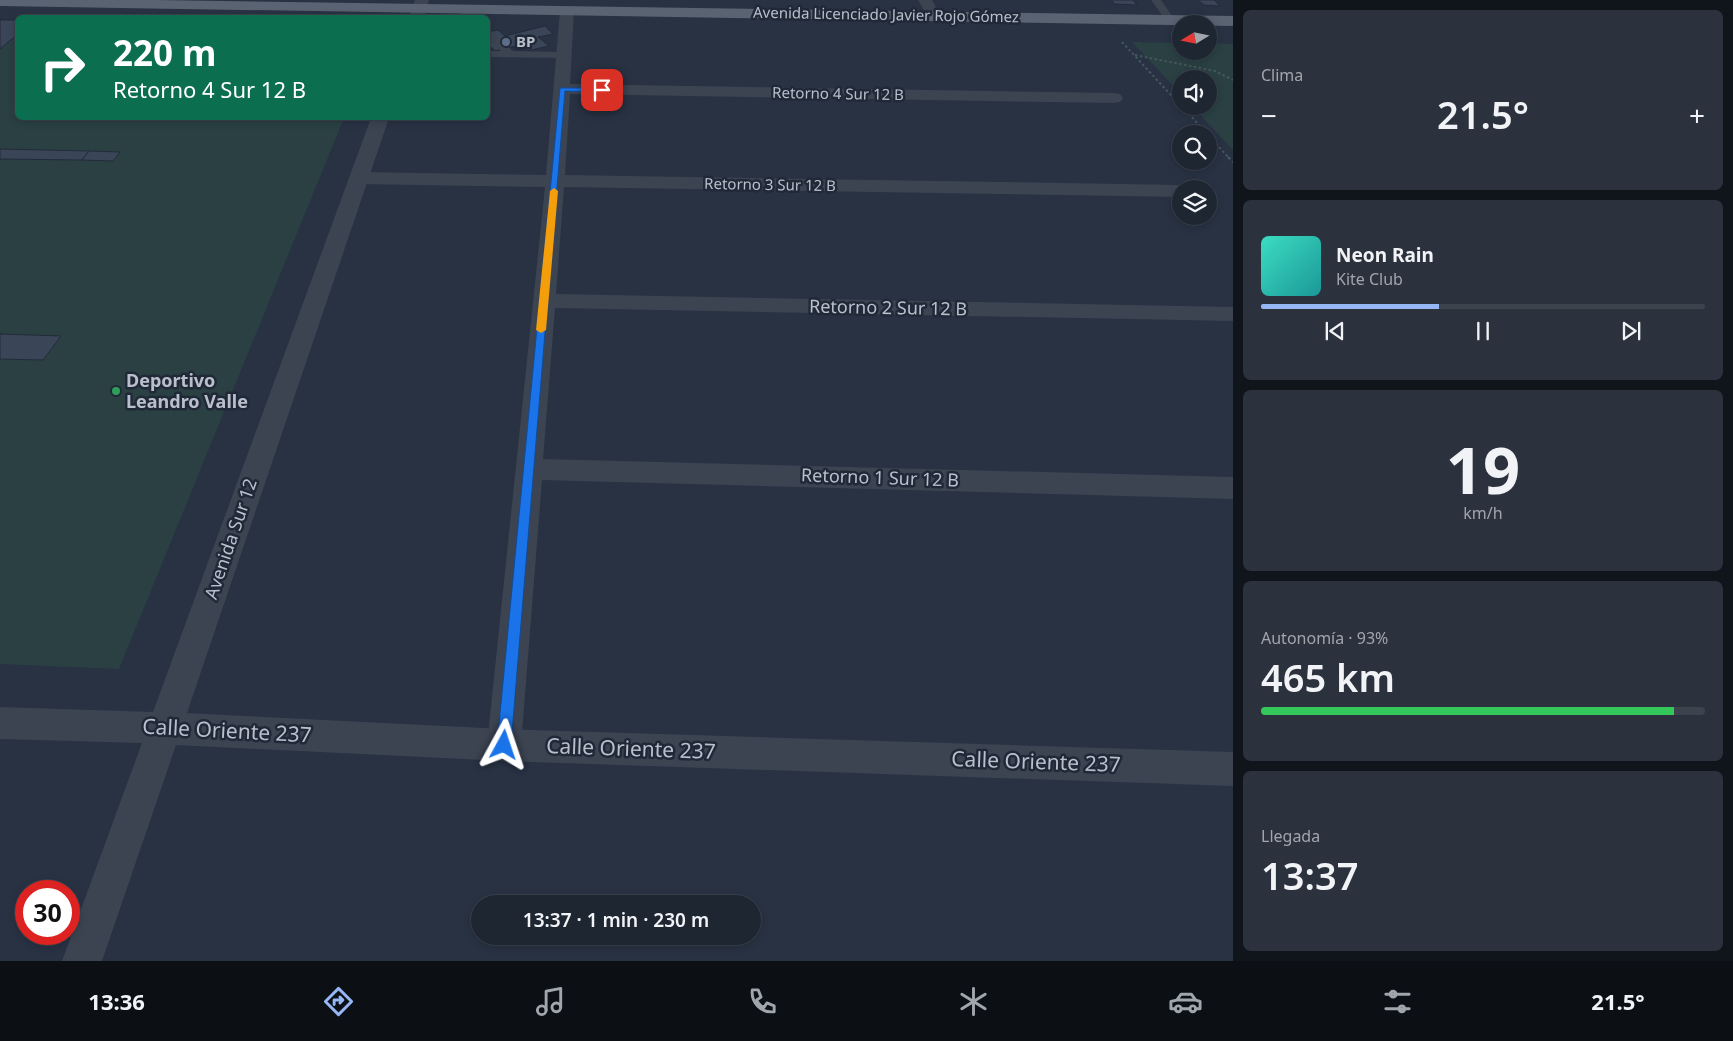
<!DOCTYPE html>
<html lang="es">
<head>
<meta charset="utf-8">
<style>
	body { margin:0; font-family:"Noto Sans",sans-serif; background:#2b323e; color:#f1f3f6; height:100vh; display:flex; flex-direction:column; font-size:19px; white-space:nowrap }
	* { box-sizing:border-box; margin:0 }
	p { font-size:16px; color:#a1a5ac }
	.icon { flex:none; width:28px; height:28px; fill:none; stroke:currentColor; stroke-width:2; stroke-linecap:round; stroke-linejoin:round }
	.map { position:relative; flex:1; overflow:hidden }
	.panel { display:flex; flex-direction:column; gap:10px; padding:10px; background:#10151c; width:500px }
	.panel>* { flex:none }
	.banner { position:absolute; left:15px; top:15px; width:475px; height:105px; border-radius:8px; box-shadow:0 2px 8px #0003,0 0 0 1px #3c434d; background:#0b6e4f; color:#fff; overflow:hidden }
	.needle { width:32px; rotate:260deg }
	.fabs { position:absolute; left:1172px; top:15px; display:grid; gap:10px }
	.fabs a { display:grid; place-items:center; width:45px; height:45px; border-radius:50%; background:#1e2632; box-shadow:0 2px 8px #0003,0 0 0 1px #3c434d; font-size:25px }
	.speed { position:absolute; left:15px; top:880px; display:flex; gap:10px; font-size:25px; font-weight:700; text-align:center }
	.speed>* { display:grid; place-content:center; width:65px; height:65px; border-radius:50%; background:#1e2632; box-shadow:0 2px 8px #0003,0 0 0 1px #3c434d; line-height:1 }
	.speed .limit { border:8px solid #d22; background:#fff; color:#111 }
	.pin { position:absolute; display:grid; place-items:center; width:42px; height:42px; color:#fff; margin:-21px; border-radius:10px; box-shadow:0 2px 8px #0006 }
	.me { position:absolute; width:55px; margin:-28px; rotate:5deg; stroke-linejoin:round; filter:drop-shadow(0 0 4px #0008) }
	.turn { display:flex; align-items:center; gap:18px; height:105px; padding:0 15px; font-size:22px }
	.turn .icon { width:65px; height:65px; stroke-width:2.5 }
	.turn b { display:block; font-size:35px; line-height:42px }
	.big { font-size:38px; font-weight:600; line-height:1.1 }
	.panel .widget { flex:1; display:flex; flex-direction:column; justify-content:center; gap:8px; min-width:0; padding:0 18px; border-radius:8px; background:#2b323e }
	.panel .dial { align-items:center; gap:0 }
	.dial b { font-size:65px; line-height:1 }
	.song { display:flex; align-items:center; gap:15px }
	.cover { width:60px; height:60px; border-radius:8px; background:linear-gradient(135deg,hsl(170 70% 55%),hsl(180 70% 35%)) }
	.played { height:5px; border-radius:2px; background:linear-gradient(90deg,#95b7f6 40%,#3c434d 40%) }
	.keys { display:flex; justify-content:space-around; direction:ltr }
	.heat { display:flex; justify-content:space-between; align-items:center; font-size:28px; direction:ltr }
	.charge { height:8px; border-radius:4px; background:linear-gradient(90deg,#34c759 93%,#3c434d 0) }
	.trip { position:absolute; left:471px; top:895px; width:290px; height:50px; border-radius:25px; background:#1e2632; box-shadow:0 2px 8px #0003,0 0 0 1px #3c434d; font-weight:600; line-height:50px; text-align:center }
	.tab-bar { display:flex; height:80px; justify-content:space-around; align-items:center; background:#0c0f14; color:#a1a5ac }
	.tab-bar .icon { width:35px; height:35px }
	.tab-bar .on { color:#95b7f6 }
	.tab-bar b { font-size:22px; color:#f1f3f6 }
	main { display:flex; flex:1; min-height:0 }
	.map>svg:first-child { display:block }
	.green { fill:#2a4043 }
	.building { fill:#3a4658; stroke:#232b3a }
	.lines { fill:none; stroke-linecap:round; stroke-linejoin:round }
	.path-far1 { stroke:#43585b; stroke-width:2; stroke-dasharray:2.5 2.5; stroke-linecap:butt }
	.path { stroke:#43585b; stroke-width:2.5; stroke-dasharray:3 3; stroke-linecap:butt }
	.service { fill:#3c4452; fill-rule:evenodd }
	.minor { fill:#3c4452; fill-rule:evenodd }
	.tertiary { fill:#3c4452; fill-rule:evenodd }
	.primary { fill:#5a6372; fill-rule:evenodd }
	.route { fill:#1a73e8; stroke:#114b97 }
	.slow { fill:#f59e0b }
	.service-dot { fill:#5c6f8a; stroke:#212938; stroke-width:2 }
	.leisure-dot { fill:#2e9e5b; stroke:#212938; stroke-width:2 }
	.labels { text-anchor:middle; stroke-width:5; stroke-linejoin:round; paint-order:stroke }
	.far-street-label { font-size:15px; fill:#b9c0cc; stroke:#212938 }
	.far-poi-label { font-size:15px; font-weight:bold; fill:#b9c0cc; stroke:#212938; text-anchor:start }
	.street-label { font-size:18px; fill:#b9c0cc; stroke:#212938 }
	.poi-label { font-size:18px; font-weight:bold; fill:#b9c0cc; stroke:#212938; text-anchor:start }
	.near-street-label { font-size:21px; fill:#b9c0cc; stroke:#212938 }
</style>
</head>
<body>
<main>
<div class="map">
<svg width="1233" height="961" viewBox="0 0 1233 961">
	<rect width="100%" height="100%" fill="#283243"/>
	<g class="green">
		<path d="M 17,34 L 18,118 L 344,118 L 119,669 L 0,664 L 0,49 Z"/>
		<path d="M 1132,42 L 1181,43 L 1181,51 L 1209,51 L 1209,43 L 1233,44 L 1233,150 L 1192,106 L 1209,106 L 1209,79 L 1181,79 L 1181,94 Z"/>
	</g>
	<g class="building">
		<path d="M 1111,0 L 1133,0 L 1137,5 L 1115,4 Z"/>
		<path d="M 1198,0 L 1214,0 L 1220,6 L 1204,5 Z"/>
		<path d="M 0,20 L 18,20 L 18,34 L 0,49 Z"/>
		<path d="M 545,26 L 553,34 L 538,37 L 549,46 L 527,51 L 520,45 L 495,51 L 488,44 L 488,32 L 498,30 L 505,36 Z"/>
		<path d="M 0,149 L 89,151 L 82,160 L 0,159 Z"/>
		<path d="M 89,151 L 120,152 L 113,161 L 82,160 Z"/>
		<path d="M 0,334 L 61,336 L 43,360 L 0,359 Z"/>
	</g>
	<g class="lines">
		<g class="path-far1">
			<path d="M 1122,42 L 1181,106"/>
			<path d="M 1135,55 L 1215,71 L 1233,80"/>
			<path d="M 1182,106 L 1207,134"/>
			<path d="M 1209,136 L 1229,158"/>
		</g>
		<path class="path" d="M 1228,157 L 1233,162"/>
		<g class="service">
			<path d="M 1151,0 L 1161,0 L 1175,20 L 1173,22 L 1167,22 Z"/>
			<path d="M 461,6 L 464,7 L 474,18 L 464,18 L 456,9 Z"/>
			<path d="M 488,30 L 491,31 L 513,51 L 564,52 L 569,55 L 564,58 L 488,57 L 488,51 L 501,51 L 488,38 Z"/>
		</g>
		<g class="minor">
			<path d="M 918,0 L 932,0 L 941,16 L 939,19 L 929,19 Z"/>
			<path d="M 567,7 L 572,8 L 574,11 L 570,84 L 1114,93 L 1120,94 L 1123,98 L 1120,102 L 1114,103 L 570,94 L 565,175 L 1181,185 L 1189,189 L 1181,189 L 1181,197 L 564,187 L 556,294 L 1233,307 L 1233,321 L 555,308 L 543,459 L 1233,477 L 1233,499 L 542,480 L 521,745 L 516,757 L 504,761 L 492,757 L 487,745 L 545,187 L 359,184 L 352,182 L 349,178 L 352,174 L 359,172 L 546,175 L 560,11 L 562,8 Z"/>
		</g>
		<g class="tertiary">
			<path d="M 415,0 L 429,0 L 424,18 L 409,18 Z"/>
			<path d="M 371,118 L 389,118 L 187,713 L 504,729 L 1233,752 L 1233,786 L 504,761 L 176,745 L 102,961 L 62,961 L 142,743 L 0,739 L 0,707 L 153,712 Z"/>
		</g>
		<path class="primary" d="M 0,0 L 156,0 L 1233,16 L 1233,26 L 0,6 Z"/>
	</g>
	<path class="route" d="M 560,88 L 602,88 L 605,90 L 602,92 L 565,91 L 511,745 L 509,750 L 504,752 L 499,750 L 497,745 Z"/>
	<path class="slow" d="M 554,188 L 558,191 L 546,330 L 541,333 L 536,330 L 550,191 Z"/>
	<circle class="service-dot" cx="506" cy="42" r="5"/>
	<circle class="leisure-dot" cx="116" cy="391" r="5"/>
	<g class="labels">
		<g class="far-street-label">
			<text transform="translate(886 15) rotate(1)" y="5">Avenida Licenciado Javier Rojo Gómez</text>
			<text transform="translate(838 94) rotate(1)" y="5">Retorno 4 Sur 12 B</text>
			<text transform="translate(770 185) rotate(1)" y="5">Retorno 3 Sur 12 B</text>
		</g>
		<g class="far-poi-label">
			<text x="516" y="47">BP</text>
		</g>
		<g class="street-label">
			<text transform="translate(888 308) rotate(1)" y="6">Retorno 2 Sur 12 B</text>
			<text transform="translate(880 478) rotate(2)" y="6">Retorno 1 Sur 12 B</text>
			<text transform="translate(231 539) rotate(-71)" y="6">Avenida Sur 12</text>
		</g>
		<g class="poi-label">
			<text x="126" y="387">Deportivo<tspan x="126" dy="21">Leandro Valle</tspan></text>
		</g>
		<g class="near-street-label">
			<text transform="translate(227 731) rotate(3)" y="7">Calle Oriente 237</text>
			<text transform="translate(631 749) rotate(2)" y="7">Calle Oriente 237</text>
			<text transform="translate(1036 762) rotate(2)" y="7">Calle Oriente 237</text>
		</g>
	</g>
</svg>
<div class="fabs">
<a><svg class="needle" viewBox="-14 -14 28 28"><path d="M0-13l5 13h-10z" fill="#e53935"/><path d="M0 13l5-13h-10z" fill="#a1a5ac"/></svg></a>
<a><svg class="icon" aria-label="sound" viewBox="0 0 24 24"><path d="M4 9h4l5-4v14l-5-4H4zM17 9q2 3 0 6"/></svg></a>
<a><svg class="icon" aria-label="search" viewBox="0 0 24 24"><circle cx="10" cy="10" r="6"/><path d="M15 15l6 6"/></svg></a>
<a><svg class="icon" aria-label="layers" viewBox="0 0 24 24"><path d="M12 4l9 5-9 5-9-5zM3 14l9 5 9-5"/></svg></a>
</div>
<div class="speed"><div class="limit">30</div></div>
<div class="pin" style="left:602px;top:90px;background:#d93025"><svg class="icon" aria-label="arrive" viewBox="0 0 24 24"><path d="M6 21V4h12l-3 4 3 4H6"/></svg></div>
<svg class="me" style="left:504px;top:745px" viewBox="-20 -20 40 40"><path d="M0-17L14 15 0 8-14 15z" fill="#1a73e8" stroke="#fff" stroke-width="4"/></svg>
<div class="trip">13:37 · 1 min · 230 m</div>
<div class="banner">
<div class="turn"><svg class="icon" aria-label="right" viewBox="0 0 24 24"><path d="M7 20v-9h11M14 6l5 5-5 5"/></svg><div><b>220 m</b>Retorno 4 Sur 12 B</div></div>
</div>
</div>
<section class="panel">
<div class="widget"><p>Clima</p>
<div class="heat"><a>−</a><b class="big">21.5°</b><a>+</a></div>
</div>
<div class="widget">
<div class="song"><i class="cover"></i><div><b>Neon Rain</b><p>Kite Club</p></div></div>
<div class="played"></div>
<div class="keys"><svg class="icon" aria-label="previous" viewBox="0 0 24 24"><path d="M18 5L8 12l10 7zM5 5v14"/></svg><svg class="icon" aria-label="pause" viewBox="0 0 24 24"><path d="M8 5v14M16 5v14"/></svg><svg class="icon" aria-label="next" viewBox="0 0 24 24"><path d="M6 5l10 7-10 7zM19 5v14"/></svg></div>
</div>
<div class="widget dial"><b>19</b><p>km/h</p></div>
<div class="widget"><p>Autonomía · 93%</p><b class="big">465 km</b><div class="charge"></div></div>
<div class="widget"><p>Llegada</p><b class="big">13:37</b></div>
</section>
</main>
<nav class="tab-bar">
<b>13:36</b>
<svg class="icon on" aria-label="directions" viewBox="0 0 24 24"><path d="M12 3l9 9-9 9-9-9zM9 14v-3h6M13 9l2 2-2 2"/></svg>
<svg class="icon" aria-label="music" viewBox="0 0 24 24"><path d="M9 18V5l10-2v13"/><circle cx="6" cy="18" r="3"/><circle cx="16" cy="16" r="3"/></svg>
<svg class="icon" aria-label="phone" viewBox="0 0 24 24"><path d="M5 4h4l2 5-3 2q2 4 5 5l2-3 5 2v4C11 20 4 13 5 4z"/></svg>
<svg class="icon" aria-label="climate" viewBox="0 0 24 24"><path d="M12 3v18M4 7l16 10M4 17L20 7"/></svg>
<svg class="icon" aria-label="car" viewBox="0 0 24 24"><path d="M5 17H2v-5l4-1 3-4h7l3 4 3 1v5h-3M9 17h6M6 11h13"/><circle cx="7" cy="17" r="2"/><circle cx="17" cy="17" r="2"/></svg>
<svg class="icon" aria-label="filters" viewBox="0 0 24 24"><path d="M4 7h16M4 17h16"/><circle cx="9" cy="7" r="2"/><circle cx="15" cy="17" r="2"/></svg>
<b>21.5°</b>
</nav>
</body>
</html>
